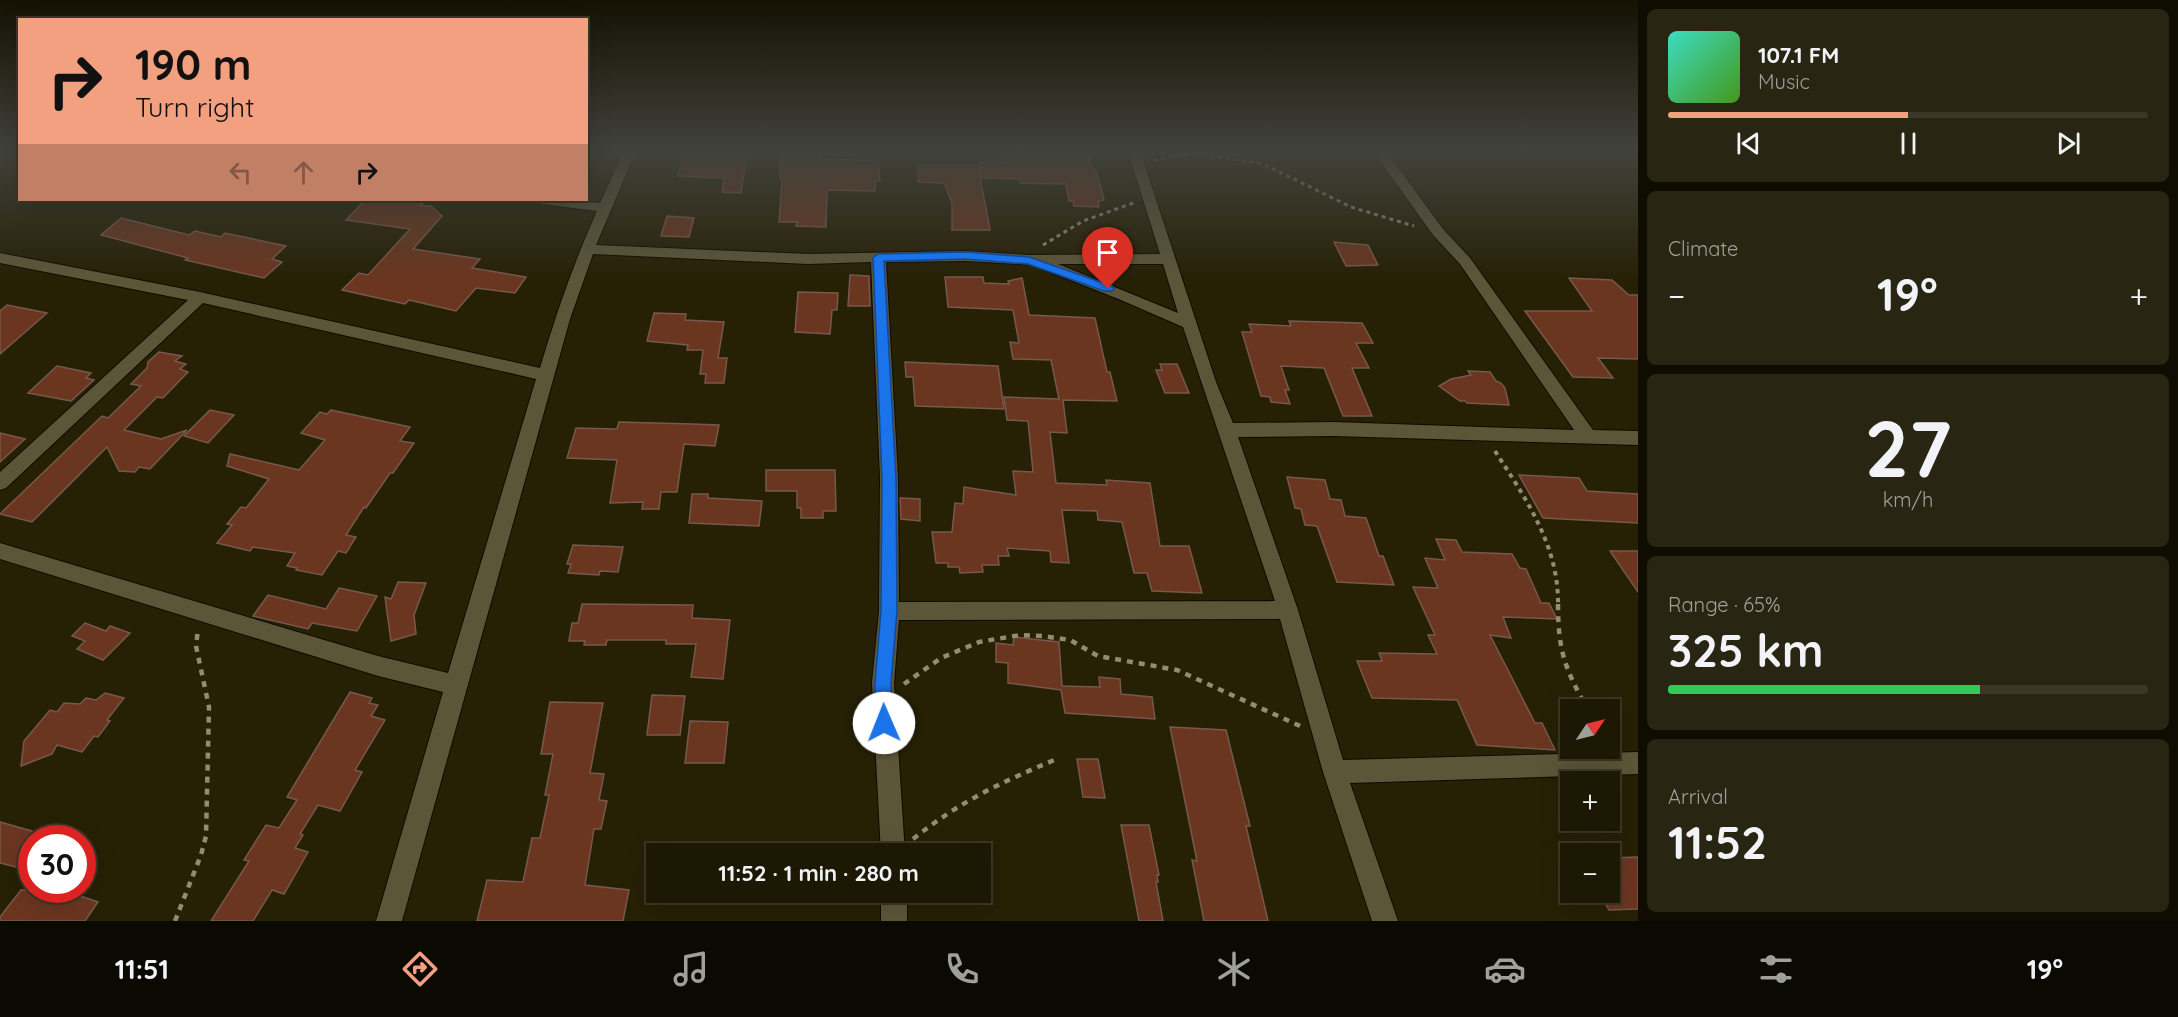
<!DOCTYPE html>
<html lang="en">
<head>
<meta charset="utf-8">
<style>
	body { margin:0; font-family:Quicksand,sans-serif; background:#292513; color:#f1f3f6; height:100vh; display:flex; flex-direction:column; font-size:22px; white-space:nowrap }
	* { box-sizing:border-box; margin:0 }
	p { font-size:20px; color:#a0a09a }
	.icon { flex:none; width:33px; height:33px; fill:none; stroke:currentColor; stroke-width:2; stroke-linecap:round; stroke-linejoin:round }
	.map { position:relative; flex:1; overflow:hidden }
	.drawer { display:flex; flex-direction:column; gap:9px; padding:9px; background:#0f0d02; width:540px }
	.drawer>* { flex:none }
	.banner { position:absolute; left:18px; top:18px; width:570px; height:183px; border-radius:0px; box-shadow:0 6px 24px #0002,0 0 0 2px #3a3726; background:#f2a07f; color:#111; overflow:hidden }
	.needle { width:39px; rotate:55deg }
	.controls { position:absolute; left:1560px; top:699px; display:grid; gap:12px }
	.controls a { display:grid; place-items:center; width:60px; height:60px; border-radius:0px; background:#1c1804; box-shadow:0 6px 24px #0002,0 0 0 2px #3a3726; font-size:30px }
	.speed { position:absolute; left:18px; top:825px; display:flex; gap:12px; font-size:30px; font-weight:700; text-align:center }
	.speed>* { display:grid; place-content:center; width:78px; height:78px; border-radius:50%; background:#1c1804; box-shadow:0 6px 24px #0002,0 0 0 2px #3a3726; line-height:1 }
	.speed .limit { border:9px solid #d22; background:#fff; color:#111 }
	.pin { position:absolute; display:grid; place-items:center; width:51px; height:51px; color:#fff; margin:-62px -26px; border-radius:50% 50% 50% 0; rotate:-45deg; box-shadow:0 0 6px #0007 }
	.pin .icon { rotate:45deg }
	.me { position:absolute; width:66px; margin:-33px; rotate:359deg; stroke-linejoin:round; filter:drop-shadow(0 0 4px #0008) }
	.turn { display:flex; align-items:center; gap:21px; height:126px; padding:0 18px; font-size:27px }
	.turn .icon { width:78px; height:78px; stroke-width:2.5 }
	.turn b { display:block; font-size:42px; line-height:51px }
	.lanes { display:flex; align-items:center; height:57px; padding:0 18px; background:#0003; justify-content:center; gap:30px; direction:ltr }
	.lanes .off { opacity:.35 }
	.big { font-size:45px; font-weight:700; line-height:1.1 }
	.drawer .tile { flex:1; display:flex; flex-direction:column; justify-content:center; gap:9px; min-width:0; padding:0 21px; border-radius:9px; background:#292513 }
	.drawer .dial { align-items:center; gap:0 }
	.dial b { font-size:78px; line-height:1 }
	.song { display:flex; align-items:center; gap:18px }
	.cover { width:72px; height:72px; border-radius:9px; background:linear-gradient(135deg,hsl(170 70% 55%),hsl(100 70% 35%)) }
	.played { height:6px; border-radius:3px; background:linear-gradient(90deg,#f2a07f 50%,#3a3726 50%) }
	.keys { display:flex; justify-content:space-around; direction:ltr }
	.heat { display:flex; justify-content:space-between; align-items:center; font-size:33px; direction:ltr }
	.charge { height:9px; border-radius:4px; background:linear-gradient(90deg,#34c759 65%,#3a3726 0) }
	.trip { position:absolute; left:646px; top:843px; width:345px; height:60px; border-radius:0px; background:#1c1804; box-shadow:0 6px 24px #0002,0 0 0 2px #3a3726; font-weight:700; line-height:60px; text-align:center }
	.tabs { display:flex; height:96px; justify-content:space-around; align-items:center; background:#0b0a02; color:#a0a09a }
	.tabs .icon { width:42px; height:42px }
	.tabs .active { color:#f2a07f }
	.tabs b { font-size:27px; color:#f1f3f6 }
	main { display:flex; flex:1; min-height:0 }
	.map>svg:first-child { display:block }
	.building { fill:#6a3620; stroke:#77584d; stroke-width:1.5 }
	.lines { fill:none; stroke-linecap:round; stroke-linejoin:round }
	.minor-casing { stroke:#0f0a00; stroke-width:2 }
	.path-far2 { stroke:#918c76; stroke-width:3; stroke-dasharray:4 4; stroke-linecap:butt }
	.path-far1 { stroke:#918c76; stroke-width:4; stroke-dasharray:4.5 4.5; stroke-linecap:butt }
	.path { stroke:#918c76; stroke-width:4.5; stroke-dasharray:6 6; stroke-linecap:butt }
	.minor { fill:#5c5639; fill-rule:evenodd }
	.route { fill:#1a73e8; stroke:#114b97; stroke-width:1.5 }
</style>
</head>
<body>
<main>
<div class="map">
<svg width="1638" height="921" viewBox="0 0 1638 921">
	<rect width="100%" height="100%" fill="#262005"/>
	<g class="building">
		<path d="M 685,151 L 747,151 L 741,193 L 722,192 L 724,178 L 678,176 Z"/>
		<path d="M 781,151 L 820,151 L 820,159 L 878,161 L 880,181 L 875,181 L 875,191 L 827,190 L 826,227 L 796,226 L 797,222 L 779,222 L 782,179 L 780,179 Z"/>
		<path d="M 1003,151 L 1066,151 L 1067,154 L 1088,154 L 1092,169 L 1096,169 L 1104,200 L 1098,201 L 1099,207 L 1074,206 L 1073,201 L 1069,201 L 1066,184 L 1021,183 L 1020,179 L 982,178 L 979,162 L 1005,162 Z"/>
		<path d="M 918,166 L 978,166 L 990,230 L 952,230 L 952,203 L 944,183 L 918,182 Z"/>
		<path d="M 365,200 L 397,200 L 423,203 L 420,206 L 431,206 L 442,216 L 413,249 L 480,259 L 472,268 L 526,277 L 515,293 L 476,288 L 456,311 L 409,300 L 405,304 L 342,290 L 359,273 L 368,275 L 410,229 L 346,220 Z"/>
		<path d="M 667,216 L 694,218 L 689,237 L 661,236 Z"/>
		<path d="M 121,218 L 189,235 L 195,231 L 221,237 L 225,233 L 286,246 L 272,259 L 282,262 L 264,278 L 185,260 L 188,258 L 101,235 Z"/>
		<path d="M 1334,242 L 1368,245 L 1378,265 L 1346,266 Z"/>
		<path d="M 850,275 L 869,276 L 870,306 L 848,306 Z"/>
		<path d="M 945,277 L 983,277 L 984,283 L 1009,284 L 1008,281 L 1022,278 L 1029,315 L 1095,318 L 1107,372 L 1110,372 L 1117,401 L 1063,400 L 1067,433 L 1050,432 L 1056,483 L 1107,485 L 1106,480 L 1150,483 L 1160,546 L 1189,546 L 1202,593 L 1152,591 L 1147,573 L 1134,573 L 1122,522 L 1098,520 L 1097,511 L 1062,510 L 1069,563 L 1051,562 L 1050,551 L 1007,548 L 1009,556 L 998,556 L 999,565 L 982,565 L 983,572 L 960,573 L 959,567 L 948,567 L 948,563 L 936,563 L 932,532 L 952,532 L 955,503 L 963,504 L 964,487 L 1016,495 L 1013,471 L 1033,472 L 1028,421 L 1007,420 L 1004,397 L 1059,399 L 1051,360 L 1013,359 L 1010,342 L 1019,343 L 1013,310 L 948,307 Z"/>
		<path d="M 1569,278 L 1612,280 L 1629,295 L 1638,295 L 1638,359 L 1598,358 L 1613,378 L 1573,377 L 1525,311 L 1592,311 Z"/>
		<path d="M 798,292 L 838,293 L 837,310 L 832,310 L 830,334 L 795,332 Z"/>
		<path d="M 7,305 L 47,313 L 0,354 L 0,311 Z"/>
		<path d="M 654,313 L 686,314 L 685,320 L 724,322 L 718,358 L 727,358 L 724,383 L 705,383 L 706,374 L 700,374 L 703,350 L 687,350 L 688,345 L 647,341 Z"/>
		<path d="M 1289,321 L 1362,323 L 1373,343 L 1356,343 L 1369,368 L 1352,368 L 1372,416 L 1343,416 L 1324,368 L 1281,366 L 1289,390 L 1285,390 L 1290,404 L 1271,402 L 1270,397 L 1261,396 L 1242,332 L 1252,332 L 1249,324 L 1291,326 Z"/>
		<path d="M 159,352 L 182,356 L 175,361 L 186,364 L 180,369 L 188,372 L 163,398 L 157,397 L 124,430 L 161,439 L 187,430 L 150,469 L 139,467 L 135,472 L 119,471 L 107,447 L 32,522 L 0,514 L 102,416 L 108,418 L 141,386 L 131,384 L 147,368 L 148,362 Z"/>
		<path d="M 905,362 L 998,366 L 1004,409 L 915,406 L 913,377 L 906,377 Z"/>
		<path d="M 1160,364 L 1177,364 L 1189,393 L 1165,393 L 1156,370 L 1162,370 Z"/>
		<path d="M 57,366 L 91,373 L 86,378 L 94,380 L 71,401 L 28,393 Z"/>
		<path d="M 1468,371 L 1490,372 L 1496,381 L 1501,383 L 1505,388 L 1509,405 L 1467,403 L 1465,401 L 1460,401 L 1439,386 L 1451,379 L 1471,375 Z"/>
		<path d="M 210,410 L 234,415 L 208,443 L 184,436 Z"/>
		<path d="M 331,410 L 410,427 L 400,441 L 414,443 L 393,473 L 390,473 L 366,508 L 364,507 L 346,535 L 356,537 L 346,553 L 338,551 L 322,575 L 296,570 L 297,568 L 287,566 L 295,553 L 253,547 L 250,551 L 217,543 L 232,525 L 227,524 L 241,507 L 246,508 L 269,479 L 227,466 L 230,454 L 299,470 L 325,440 L 301,433 L 320,412 L 327,414 Z"/>
		<path d="M 619,422 L 692,424 L 719,425 L 715,446 L 684,444 L 677,492 L 661,492 L 659,509 L 642,509 L 643,502 L 610,503 L 617,460 L 567,458 L 576,428 L 617,429 Z"/>
		<path d="M 0,433 L 25,439 L 0,462 Z"/>
		<path d="M 766,470 L 835,470 L 836,511 L 823,511 L 823,518 L 801,518 L 801,508 L 797,508 L 797,491 L 766,491 Z"/>
		<path d="M 1519,475 L 1579,478 L 1587,491 L 1638,494 L 1638,523 L 1543,518 Z"/>
		<path d="M 1287,477 L 1325,480 L 1330,499 L 1341,500 L 1345,516 L 1366,518 L 1379,556 L 1383,556 L 1394,585 L 1337,582 L 1317,526 L 1305,525 L 1301,509 L 1295,508 Z"/>
		<path d="M 692,494 L 708,494 L 708,498 L 762,501 L 759,526 L 689,523 Z"/>
		<path d="M 900,498 L 920,499 L 920,521 L 901,519 Z"/>
		<path d="M 1436,539 L 1456,540 L 1462,552 L 1512,554 L 1520,568 L 1526,569 L 1541,603 L 1549,603 L 1557,619 L 1503,617 L 1511,638 L 1490,635 L 1535,723 L 1542,723 L 1555,750 L 1477,745 L 1457,700 L 1372,698 L 1357,661 L 1382,661 L 1379,653 L 1437,654 L 1428,635 L 1435,635 L 1413,587 L 1438,588 L 1425,558 L 1445,560 Z"/>
		<path d="M 573,545 L 623,547 L 618,572 L 600,571 L 599,575 L 568,573 L 571,564 L 567,564 Z"/>
		<path d="M 1610,551 L 1638,551 L 1638,592 Z"/>
		<path d="M 398,582 L 426,583 L 414,615 L 416,634 L 391,641 L 385,597 L 391,599 Z"/>
		<path d="M 339,588 L 377,596 L 357,631 L 312,623 L 308,629 L 253,616 L 268,595 L 326,609 Z"/>
		<path d="M 582,604 L 693,605 L 692,618 L 730,620 L 723,679 L 691,677 L 696,644 L 666,644 L 666,640 L 607,640 L 606,645 L 584,645 L 585,641 L 569,641 L 572,623 L 578,623 Z"/>
		<path d="M 85,623 L 106,631 L 110,626 L 130,633 L 103,660 L 77,649 L 85,641 L 72,636 Z"/>
		<path d="M 1014,637 L 1059,642 L 1062,686 L 1100,687 L 1099,677 L 1120,679 L 1121,694 L 1152,697 L 1155,719 L 1065,713 L 1061,690 L 1008,683 L 1008,663 L 996,662 L 996,643 L 1013,645 Z"/>
		<path d="M 350,692 L 372,698 L 369,703 L 378,705 L 371,716 L 385,720 L 355,770 L 362,772 L 340,811 L 318,805 L 300,834 L 303,835 L 295,848 L 308,852 L 299,868 L 284,894 L 272,890 L 253,921 L 211,921 L 249,861 L 244,860 L 266,825 L 279,828 L 297,800 L 287,797 Z"/>
		<path d="M 105,693 L 124,698 L 107,720 L 110,721 L 98,737 L 94,736 L 82,752 L 57,745 L 52,754 L 21,766 L 24,741 L 50,710 L 57,712 L 64,703 L 80,704 L 86,698 L 96,700 Z"/>
		<path d="M 652,695 L 685,696 L 680,735 L 647,735 Z"/>
		<path d="M 550,702 L 603,703 L 590,773 L 604,774 L 599,800 L 607,801 L 601,829 L 594,829 L 585,885 L 629,890 L 623,921 L 477,921 L 487,880 L 523,882 L 532,838 L 540,838 L 549,795 L 545,795 L 553,754 L 541,754 Z"/>
		<path d="M 690,721 L 728,722 L 724,763 L 685,763 Z"/>
		<path d="M 1170,727 L 1226,730 L 1250,826 L 1246,826 L 1268,921 L 1204,921 L 1192,860 L 1197,861 Z"/>
		<path d="M 1077,759 L 1098,759 L 1105,798 L 1083,797 Z"/>
		<path d="M 0,822 L 39,833 L 35,838 L 32,838 L 32,871 L 0,863 Z"/>
		<path d="M 1121,825 L 1149,825 L 1159,875 L 1157,875 L 1158,882 L 1156,882 L 1163,921 L 1139,921 Z"/>
		<path d="M 1638,857 L 1638,909 L 1609,910 L 1599,892 L 1610,892 L 1610,858 Z"/>
		<path d="M 21,890 L 85,890 L 80,896 L 98,902 L 85,921 L 0,921 L 0,917 Z"/>
	</g>
	<g class="lines">
		<defs>
			<g id="minor">
				<path d="M 624,151 L 636,151 L 596,245 L 808,254 L 966,251 L 1029,255 L 1160,254 L 1128,151 L 1140,151 L 1216,382 L 1233,423 L 1333,422 L 1574,430 L 1460,264 L 1433,235 L 1373,151 L 1386,151 L 1443,229 L 1470,258 L 1593,430 L 1638,431 L 1638,445 L 1333,436 L 1238,437 L 1298,610 L 1343,760 L 1638,752 L 1638,774 L 1350,783 L 1398,921 L 1372,921 L 1323,772 L 1280,619 L 899,620 L 894,683 L 905,854 L 881,854 L 872,683 L 879,611 L 880,478 L 871,262 L 808,264 L 593,254 L 570,319 L 402,921 L 376,921 L 443,692 L 378,676 L 0,559 L 0,543 L 378,656 L 448,673 L 536,379 L 203,303 L 6,488 L 0,490 L 0,472 L 188,300 L 0,263 L 0,253 L 200,292 L 540,368 C 556,314 574,262 597,211 L 542,204 L 535,200 L 570,200 L 600,203 ZM 966,261 L 1038,265 L 1040,268 L 1121,300 L 1183,327 L 1275,601 L 899,602 L 898,478 L 886,262 ZM 1058,264 L 1163,264 L 1178,313 Z"/>
				<rect x="881" y="892" width="26" height="29"/>
			</g>
		</defs>
		<use href="#minor" class="minor-casing"/>
		<g class="path-far2">
			<path d="M 1178,151 L 1263,164 L 1351,207 L 1414,226"/>
			<path d="M 1153,160 L 1204,151"/>
			<path d="M 1043,245 L 1083,221 L 1136,202"/>
		</g>
		<path class="path-far1" d="M 1495,451 C 1526,499 1559,546 1558,605"/>
		<g class="path">
			<path d="M 1558,604 C 1558,651 1565,669 1588,710"/>
			<path d="M 904,684 L 941,658 L 979,642 L 1020,635 L 1042,636 L 1070,640 L 1098,656 L 1177,670 L 1300,726"/>
			<path d="M 913,839 C 962,800 1002,782 1059,758"/>
			<path d="M 175,921 L 201,855 L 206,836 L 209,707 L 196,646 L 198,629"/>
		</g>
		<use href="#minor" class="minor"/>
	</g>
	<linearGradient id="sky" x2="0" y2="1"><stop stop-color="#151203"/><stop offset="0.54" stop-color="#41423b"/><stop offset="1" stop-color="#41423b" stop-opacity="0"/></linearGradient>
	<rect width="1638" height="280" fill="url(#sky)"/>
	<path class="route" d="M 966,252 L 1029,257 L 1112,286 L 1114,289 L 1112,291 L 1104,291 L 1028,264 L 966,259 L 884,261 L 896,478 L 897,611 L 891,683 L 892,723 L 890,729 L 884,732 L 878,729 L 875,723 L 875,683 L 881,611 L 882,478 L 873,258 L 878,254 Z"/>
</svg>
<div class="controls">
<a><svg class="needle" viewBox="-14 -14 28 28"><path d="M0-13l5 13h-10z" fill="#e53935"/><path d="M0 13l5-13h-10z" fill="#a0a09a"/></svg></a>
<a>+</a>
<a>−</a>
</div>
<div class="speed"><div class="limit">30</div></div>
<div class="pin" style="left:1108px;top:289px;background:#d93025"><svg class="icon" aria-label="arrive" viewBox="0 0 24 24"><path d="M6 21V4h12l-3 4 3 4H6"/></svg></div>
<svg class="me" style="left:884px;top:723px" viewBox="-20 -20 40 40"><circle r="19" fill="#fff"/><path d="M0-13L10 11 0 6-10 11z" fill="#1a73e8"/></svg>
<div class="trip">11:52 · 1 min · 280 m</div>
<div class="banner">
<div class="turn"><svg class="icon" aria-label="right" viewBox="0 0 24 24"><path d="M7 20v-9h11M14 6l5 5-5 5"/></svg><div><b>190 m</b>Turn right</div></div>
<div class="lanes"><svg class="icon off" aria-label="left" viewBox="0 0 24 24"><path d="M17 20v-9H6M10 6l-5 5 5 5"/></svg><svg class="icon off" aria-label="ahead" viewBox="0 0 24 24"><path d="M12 20V5M6 11l6-6 6 6"/></svg><svg class="icon" aria-label="right" viewBox="0 0 24 24"><path d="M7 20v-9h11M14 6l5 5-5 5"/></svg></div>
</div>
</div>
<section class="drawer">
<div class="tile">
<div class="song"><i class="cover"></i><div><b>107.1 FM</b><p>Music</p></div></div>
<div class="played"></div>
<div class="keys"><svg class="icon" aria-label="previous" viewBox="0 0 24 24"><path d="M18 5L8 12l10 7zM5 5v14"/></svg><svg class="icon" aria-label="pause" viewBox="0 0 24 24"><path d="M8 5v14M16 5v14"/></svg><svg class="icon" aria-label="next" viewBox="0 0 24 24"><path d="M6 5l10 7-10 7zM19 5v14"/></svg></div>
</div>
<div class="tile"><p>Climate</p>
<div class="heat"><a>−</a><b class="big">19°</b><a>+</a></div>
</div>
<div class="tile dial"><b>27</b><p>km/h</p></div>
<div class="tile"><p>Range · 65%</p><b class="big">325 km</b><div class="charge"></div></div>
<div class="tile"><p>Arrival</p><b class="big">11:52</b></div>
</section>
</main>
<nav class="tabs">
<b>11:51</b>
<svg class="icon active" aria-label="directions" viewBox="0 0 24 24"><path d="M12 3l9 9-9 9-9-9zM9 14v-3h6M13 9l2 2-2 2"/></svg>
<svg class="icon" aria-label="music" viewBox="0 0 24 24"><path d="M9 18V5l10-2v13"/><circle cx="6" cy="18" r="3"/><circle cx="16" cy="16" r="3"/></svg>
<svg class="icon" aria-label="phone" viewBox="0 0 24 24"><path d="M5 4h4l2 5-3 2q2 4 5 5l2-3 5 2v4C11 20 4 13 5 4z"/></svg>
<svg class="icon" aria-label="climate" viewBox="0 0 24 24"><path d="M12 3v18M4 7l16 10M4 17L20 7"/></svg>
<svg class="icon" aria-label="car" viewBox="0 0 24 24"><path d="M5 17H2v-5l4-1 3-4h7l3 4 3 1v5h-3M9 17h6M6 11h13"/><circle cx="7" cy="17" r="2"/><circle cx="17" cy="17" r="2"/></svg>
<svg class="icon" aria-label="filters" viewBox="0 0 24 24"><path d="M4 7h16M4 17h16"/><circle cx="9" cy="7" r="2"/><circle cx="15" cy="17" r="2"/></svg>
<b>19°</b>
</nav>
</body>
</html>
